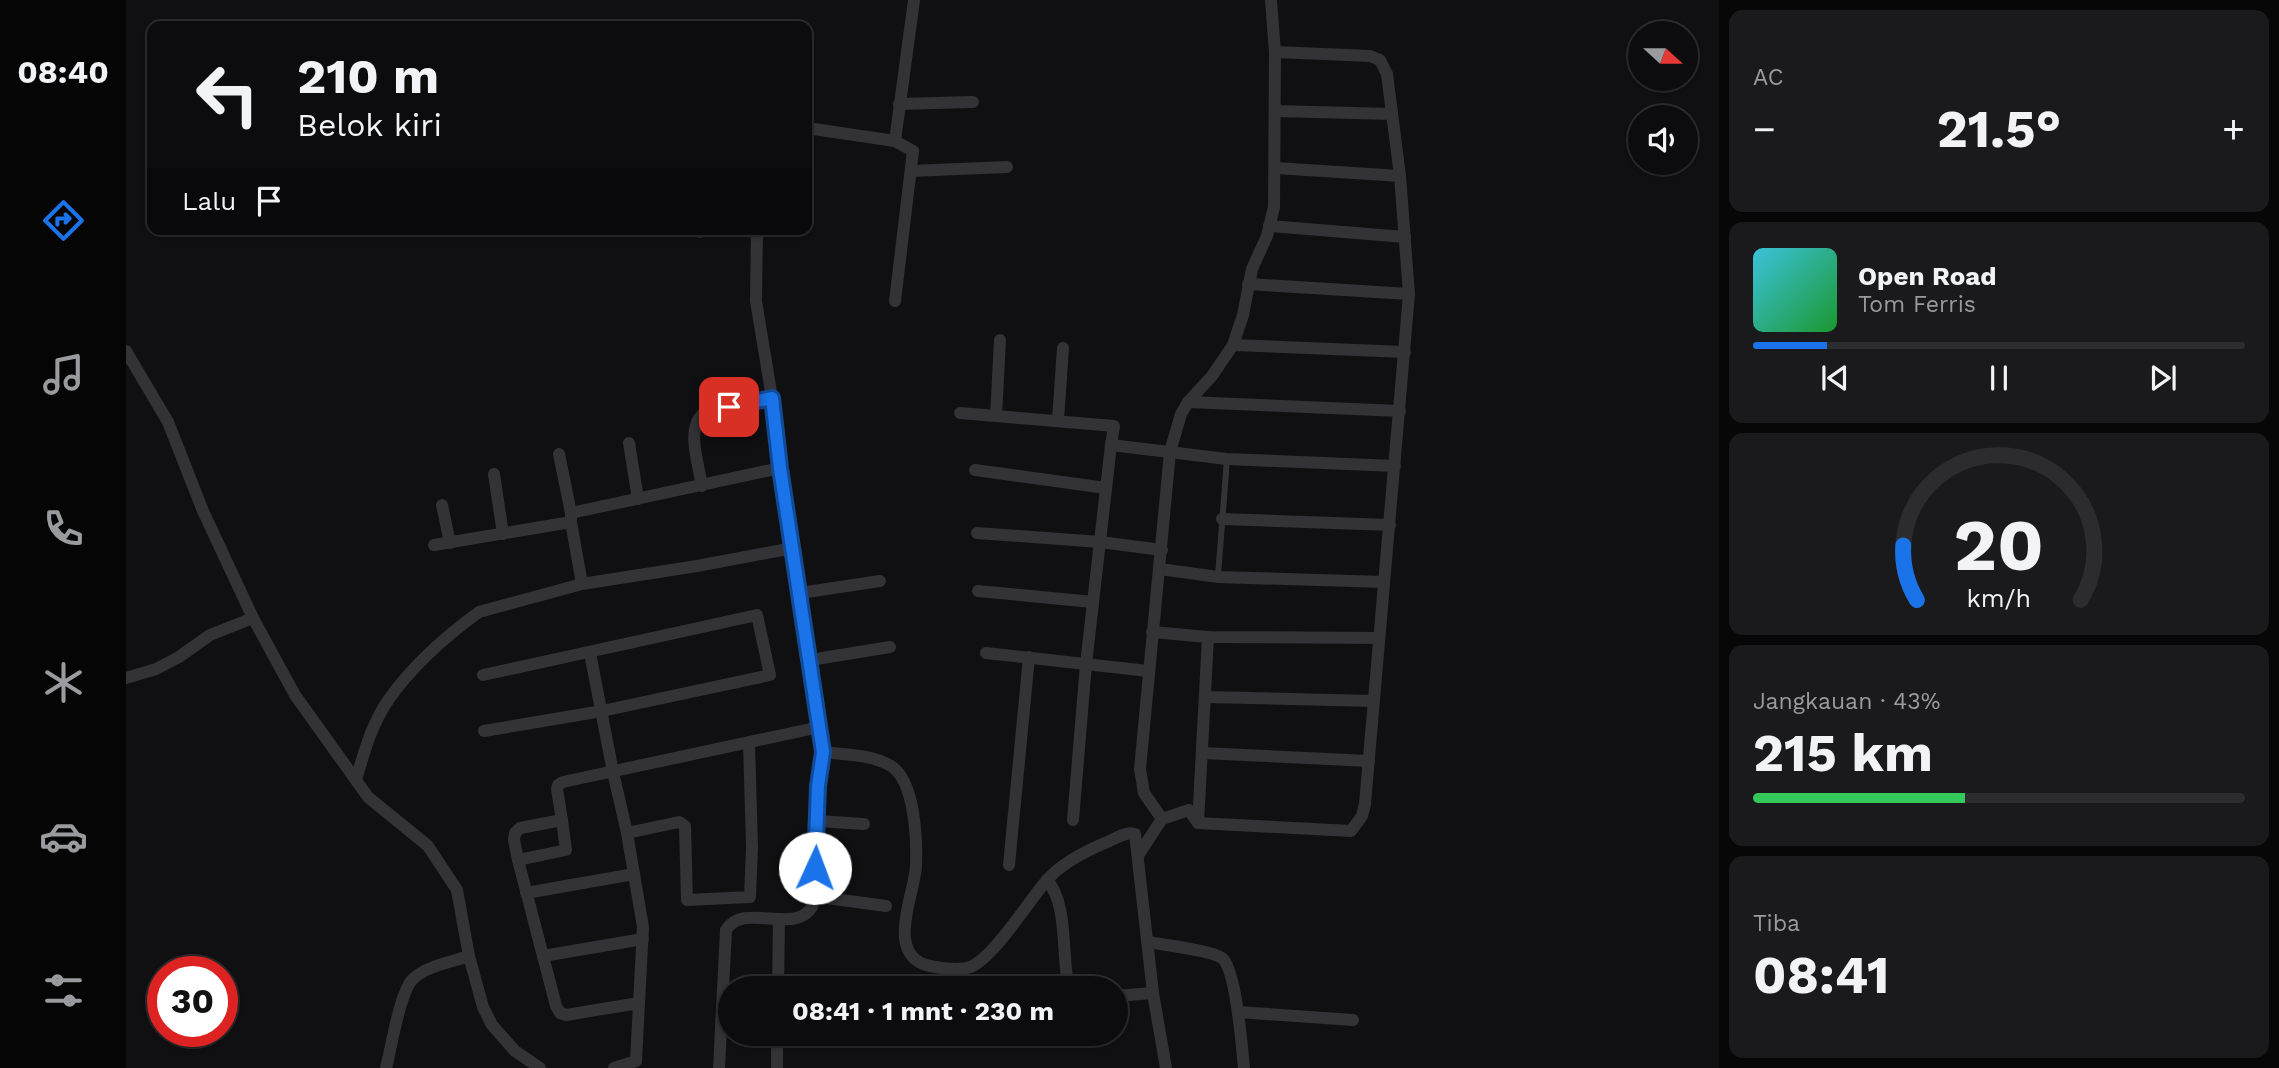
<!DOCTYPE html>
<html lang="id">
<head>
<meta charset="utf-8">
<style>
	body { margin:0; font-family:"Work Sans",sans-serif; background:#1a1a1c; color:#f1f3f6; height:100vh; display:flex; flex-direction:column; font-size:26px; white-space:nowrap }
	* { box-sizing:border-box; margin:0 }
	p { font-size:23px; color:#9a9b9e }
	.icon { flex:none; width:38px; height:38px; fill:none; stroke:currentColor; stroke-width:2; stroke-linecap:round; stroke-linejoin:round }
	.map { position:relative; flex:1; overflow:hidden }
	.sheet { display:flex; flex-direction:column; gap:10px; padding:10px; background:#070708; width:560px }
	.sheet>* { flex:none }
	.banner { position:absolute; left:21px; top:21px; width:665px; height:214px; border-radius:14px; box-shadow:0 2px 5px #0004,0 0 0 2px #2c2c2e; background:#0c0c0e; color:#f1f3f6; overflow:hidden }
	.needle { width:46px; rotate:111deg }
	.buttons { position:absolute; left:1502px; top:21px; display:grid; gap:14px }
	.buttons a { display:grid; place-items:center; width:70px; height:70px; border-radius:50%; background:#0c0c0e; box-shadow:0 2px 5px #0004,0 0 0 2px #2c2c2e; font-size:35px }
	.speed { position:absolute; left:21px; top:956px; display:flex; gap:14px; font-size:35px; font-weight:700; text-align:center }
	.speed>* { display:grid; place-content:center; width:91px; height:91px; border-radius:50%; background:#0c0c0e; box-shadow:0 2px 5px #0004,0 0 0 2px #2c2c2e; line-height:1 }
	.speed .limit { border:10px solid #d22; background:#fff; color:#111 }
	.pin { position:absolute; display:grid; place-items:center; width:60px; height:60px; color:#fff; margin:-30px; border-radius:14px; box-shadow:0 4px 10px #0006 }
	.me { position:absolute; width:77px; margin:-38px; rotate:2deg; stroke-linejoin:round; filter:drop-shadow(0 0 5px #0008) }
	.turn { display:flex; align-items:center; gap:24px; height:147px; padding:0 35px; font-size:32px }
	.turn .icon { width:91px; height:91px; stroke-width:2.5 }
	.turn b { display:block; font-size:49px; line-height:60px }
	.then { display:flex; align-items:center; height:66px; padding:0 35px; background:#0003; gap:14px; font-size:26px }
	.big { font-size:52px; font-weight:700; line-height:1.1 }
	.sheet .card { flex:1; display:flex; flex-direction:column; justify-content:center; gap:10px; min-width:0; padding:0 24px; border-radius:14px; background:#1a1a1c }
	.sheet .dial { align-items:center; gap:0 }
	.dial svg { height:182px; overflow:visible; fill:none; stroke:#2c2c2e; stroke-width:7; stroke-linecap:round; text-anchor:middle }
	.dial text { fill:#f1f3f6; stroke:none }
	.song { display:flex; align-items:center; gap:21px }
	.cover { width:84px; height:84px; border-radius:10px; background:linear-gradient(135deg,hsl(190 70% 55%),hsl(130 70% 35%)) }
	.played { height:7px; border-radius:4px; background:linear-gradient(90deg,#1a73e8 15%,#2c2c2e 15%) }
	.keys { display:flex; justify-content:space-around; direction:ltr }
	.heat { display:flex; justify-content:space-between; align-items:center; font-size:38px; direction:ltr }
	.charge { height:10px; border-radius:5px; background:linear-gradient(90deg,#34c759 43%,#2c2c2e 0) }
	.trip { position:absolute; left:592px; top:976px; width:410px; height:70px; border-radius:35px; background:#0c0c0e; box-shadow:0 2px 5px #0004,0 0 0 2px #2c2c2e; font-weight:700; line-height:70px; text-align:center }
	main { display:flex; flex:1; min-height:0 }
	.tabs { display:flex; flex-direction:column; width:126px; justify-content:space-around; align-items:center; background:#050506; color:#9a9b9e }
	.tabs .icon { width:49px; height:49px }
	.tabs .on { color:#1a73e8 }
	.tabs b { font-size:32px; color:#f1f3f6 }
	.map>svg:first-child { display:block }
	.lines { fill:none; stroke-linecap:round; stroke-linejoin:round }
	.service { stroke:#323237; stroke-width:6 }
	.minor { stroke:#323237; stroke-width:12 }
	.route-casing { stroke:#114b97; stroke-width:18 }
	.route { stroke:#1a73e8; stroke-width:12 }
</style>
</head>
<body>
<main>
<nav class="tabs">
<b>08:40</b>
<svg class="icon on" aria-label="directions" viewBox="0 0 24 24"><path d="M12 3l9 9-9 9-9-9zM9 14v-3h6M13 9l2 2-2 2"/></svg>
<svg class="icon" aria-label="music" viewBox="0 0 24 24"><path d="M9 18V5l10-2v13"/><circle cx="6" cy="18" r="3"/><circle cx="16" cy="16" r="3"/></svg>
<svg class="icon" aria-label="phone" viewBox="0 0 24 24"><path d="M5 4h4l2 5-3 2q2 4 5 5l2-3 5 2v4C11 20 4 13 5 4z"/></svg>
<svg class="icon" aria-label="climate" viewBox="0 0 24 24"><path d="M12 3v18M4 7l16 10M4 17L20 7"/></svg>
<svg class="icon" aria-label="car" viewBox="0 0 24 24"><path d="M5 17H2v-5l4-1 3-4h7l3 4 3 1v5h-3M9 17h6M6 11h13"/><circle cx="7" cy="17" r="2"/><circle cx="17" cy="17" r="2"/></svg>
<svg class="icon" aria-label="filters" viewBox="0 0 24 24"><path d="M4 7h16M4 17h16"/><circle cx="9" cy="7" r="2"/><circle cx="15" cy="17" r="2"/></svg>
</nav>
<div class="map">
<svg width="1593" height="1068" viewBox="0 0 1593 1068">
	<rect width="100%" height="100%" fill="#101012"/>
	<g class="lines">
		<path class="service" d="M 1092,576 L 1101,459"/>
		<g class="minor">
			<path d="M 773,104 L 847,102"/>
			<path d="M 1149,111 L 1266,114"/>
			<path d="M 681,128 L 769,141 L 788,0"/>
			<path d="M 1150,168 L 1274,176"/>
			<path d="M 785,171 L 881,167"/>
			<path d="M 1143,226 L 1279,237"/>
			<path d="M 574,232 L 574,229"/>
			<path d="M 1122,284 L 1283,294"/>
			<path d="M 769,301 L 787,151 L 769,141"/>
			<path d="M 1107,345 L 1279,352"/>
			<path d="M 0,351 L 42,422 L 77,511 L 127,618 L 169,695 L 242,797 L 302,846 L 331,890 L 343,956 L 357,1007 L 366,1025 L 389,1051 L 414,1068"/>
			<path d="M 1062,402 L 1274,411"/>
			<path d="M 834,413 L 988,426 L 985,445 L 1101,459 L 1269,466"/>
			<path d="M 870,416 L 874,340"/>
			<path d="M 932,420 L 937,348"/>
			<path d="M 503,443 L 512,499"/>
			<path d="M 433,454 L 445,513"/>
			<path d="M 654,468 L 445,513 L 445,522 L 456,584 L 571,566 L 667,548"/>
			<path d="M 849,470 L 980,488"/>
			<path d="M 368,474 L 377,534"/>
			<path d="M 576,486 C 573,465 559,428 578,413 L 646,398"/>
			<path d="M 316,505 L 324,543"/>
			<path d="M 1096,519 L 1264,525"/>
			<path d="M 851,533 L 974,542 L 1036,550"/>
			<path d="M 308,545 L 445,522"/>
			<path d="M 1034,569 L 1092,577 L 1258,582"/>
			<path d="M 852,591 L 967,602"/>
			<path d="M 674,593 L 754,581"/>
			<path d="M 1026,632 L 1082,637 L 1253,638"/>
			<path d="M 464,653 L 487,772 L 501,833 L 517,927 L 510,1061 L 488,1068"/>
			<path d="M 860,653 L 1022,671"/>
			<path d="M 684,660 L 764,647"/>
			<path d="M 357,675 L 631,615 L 644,675 L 476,711 L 358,731"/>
			<path d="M 0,678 L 30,669 L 53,657 L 84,635 L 127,618"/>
			<path d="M 1079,697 L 1247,701"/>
			<path d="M 697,752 C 719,755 746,754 765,766 C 789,781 791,840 790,866 C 789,892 761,949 797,964 C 809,968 832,971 844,967 C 867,959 904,899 921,880 C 935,864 960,851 979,843 C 989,839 999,831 1009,834 L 1027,993 L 1040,1068"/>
			<path d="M 1076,753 L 1243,761"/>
			<path d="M 230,780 C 238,752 246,723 263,699 C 287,665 320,636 353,612 L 456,584"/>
			<path d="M 1036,819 L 1018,793 L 1014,769 L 1044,452 L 1055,414 L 1062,402 L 1086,376 L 1107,345 L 1117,315 L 1126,269 L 1141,236 L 1148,207 L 1149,52 L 1145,0"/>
			<path d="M 947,820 L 960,664 L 985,445"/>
			<path d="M 691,821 L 738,824"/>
			<path d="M 1072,823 L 1082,637"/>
			<path d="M 501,833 L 553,822 L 559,826 L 561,900 L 624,897 L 626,847 L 623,743"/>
			<path d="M 1013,854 L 1036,819 L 1063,810 L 1072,823 L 1225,831 L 1236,816 L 1239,804 L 1283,294 L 1274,176 L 1261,74 L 1254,60 L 1244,56 L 1149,52"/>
			<path d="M 392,860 L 440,850 L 436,820"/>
			<path d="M 883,865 L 903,657"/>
			<path d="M 921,880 C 943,905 935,957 943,989"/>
			<path d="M 400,893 L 508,874"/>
			<path d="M 686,896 L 760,906"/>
			<path d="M 1022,942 C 1037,945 1085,950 1096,958 C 1110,969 1116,1048 1118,1068"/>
			<path d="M 417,956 L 517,939"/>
			<path d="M 652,986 L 681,989"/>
			<path d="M 652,989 L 653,919"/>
			<path d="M 989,996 L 1027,993"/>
			<path d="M 513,1003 L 440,1015 L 434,1013 L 430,1006 L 392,860 L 388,840 L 389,833 L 394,828 L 436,820 L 431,789 L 432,785 L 437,782 L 694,727"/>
			<path d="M 1112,1012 L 1227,1020"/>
			<path d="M 260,1068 C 265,1049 274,991 287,979 C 300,966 326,962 343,956"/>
			<path d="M 593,1068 L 600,930 C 618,901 667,936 686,907 L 692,786 L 697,752 L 654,468 L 646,398 L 630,301 L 631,229"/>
			<path d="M 651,1068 L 651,1034"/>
		</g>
	</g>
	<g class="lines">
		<defs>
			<path id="route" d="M 603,407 L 646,398 L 654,468 L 697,752 L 692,786 L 689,868"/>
		</defs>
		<use href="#route" class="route-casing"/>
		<use href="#route" class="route"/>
	</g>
</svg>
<div class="buttons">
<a><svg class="needle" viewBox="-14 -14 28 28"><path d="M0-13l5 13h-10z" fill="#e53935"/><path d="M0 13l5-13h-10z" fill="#9a9b9e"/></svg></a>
<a><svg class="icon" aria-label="sound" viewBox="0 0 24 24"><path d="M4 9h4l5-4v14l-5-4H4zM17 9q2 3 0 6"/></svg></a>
</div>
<div class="speed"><div class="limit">30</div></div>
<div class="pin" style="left:603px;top:407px;background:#d93025"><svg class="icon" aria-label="arrive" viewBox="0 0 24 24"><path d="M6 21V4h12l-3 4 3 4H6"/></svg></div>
<svg class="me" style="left:689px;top:868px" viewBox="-20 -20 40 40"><circle r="19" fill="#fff"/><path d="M0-13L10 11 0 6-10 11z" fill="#1a73e8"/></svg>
<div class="trip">08:41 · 1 mnt · 230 m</div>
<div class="banner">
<div class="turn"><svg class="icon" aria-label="left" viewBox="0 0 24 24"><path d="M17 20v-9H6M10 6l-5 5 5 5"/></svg><div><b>210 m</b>Belok kiri</div></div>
<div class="then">Lalu<svg class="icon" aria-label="arrive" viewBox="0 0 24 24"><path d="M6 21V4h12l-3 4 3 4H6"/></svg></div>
</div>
</div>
<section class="sheet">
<div class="card"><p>AC</p>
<div class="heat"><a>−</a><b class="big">21.5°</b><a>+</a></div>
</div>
<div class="card">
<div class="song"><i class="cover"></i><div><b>Open Road</b><p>Tom Ferris</p></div></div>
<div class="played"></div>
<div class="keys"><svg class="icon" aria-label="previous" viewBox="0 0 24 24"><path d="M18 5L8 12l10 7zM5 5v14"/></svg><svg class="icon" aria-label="pause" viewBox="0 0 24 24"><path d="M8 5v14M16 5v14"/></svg><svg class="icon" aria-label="next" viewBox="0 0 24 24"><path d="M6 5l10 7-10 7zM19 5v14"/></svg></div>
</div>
<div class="card dial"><svg viewBox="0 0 100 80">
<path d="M14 69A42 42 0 1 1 86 69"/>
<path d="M14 69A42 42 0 0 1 8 45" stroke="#1a73e8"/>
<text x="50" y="56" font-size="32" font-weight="700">20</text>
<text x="50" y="72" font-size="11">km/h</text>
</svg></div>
<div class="card"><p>Jangkauan · 43%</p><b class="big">215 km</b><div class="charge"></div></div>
<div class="card"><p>Tiba</p><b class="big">08:41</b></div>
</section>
</main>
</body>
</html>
